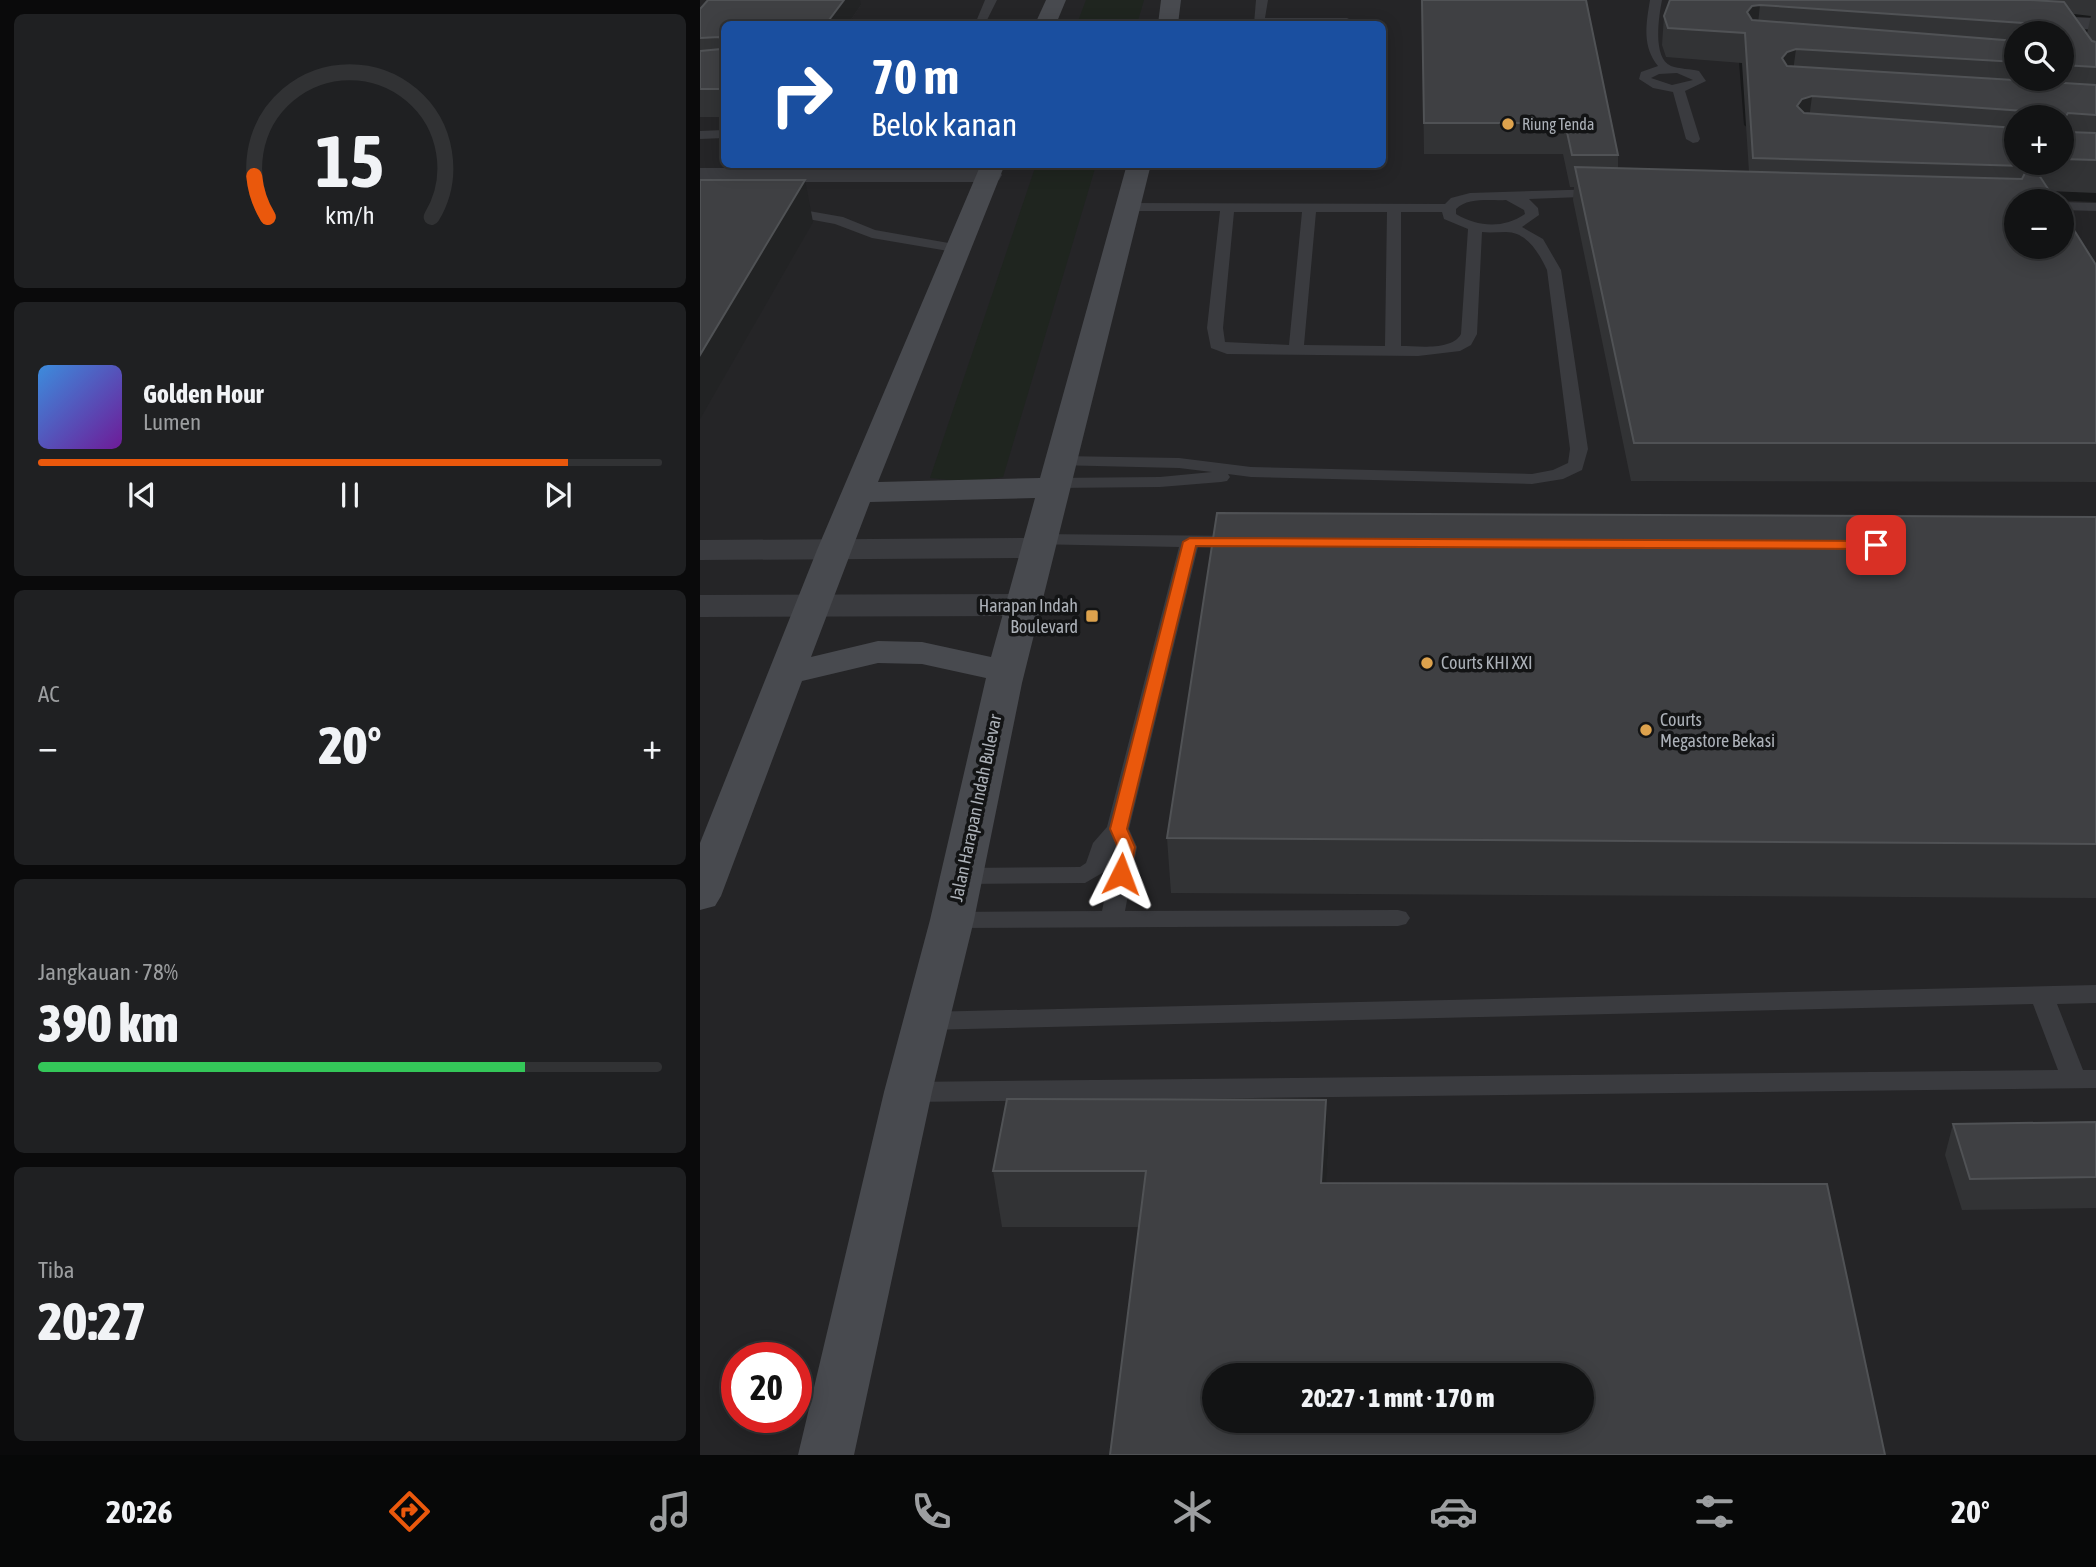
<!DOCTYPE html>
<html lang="id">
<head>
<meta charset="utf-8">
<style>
	body { margin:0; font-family:"Asap Condensed",sans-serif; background:#1f2022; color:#f1f3f6; height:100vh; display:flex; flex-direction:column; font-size:26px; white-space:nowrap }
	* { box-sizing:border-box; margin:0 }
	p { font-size:23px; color:#9c9ea0 }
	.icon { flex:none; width:38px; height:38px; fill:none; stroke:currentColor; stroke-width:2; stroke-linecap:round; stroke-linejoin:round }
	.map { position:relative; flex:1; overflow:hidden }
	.sheet { display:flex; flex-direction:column; gap:14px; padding:14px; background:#0a0a0b; width:700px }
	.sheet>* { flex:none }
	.guide { position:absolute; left:21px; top:21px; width:665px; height:147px; border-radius:10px; box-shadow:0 4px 18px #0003,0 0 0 2px #313234; background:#1a4fa0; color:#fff; overflow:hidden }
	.buttons { position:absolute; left:1304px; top:21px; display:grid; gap:14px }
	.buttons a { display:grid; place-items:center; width:70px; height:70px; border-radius:50%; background:#121314; box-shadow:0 4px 18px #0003,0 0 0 2px #313234; font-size:35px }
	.speed { position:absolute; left:21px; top:1342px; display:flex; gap:14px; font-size:35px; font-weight:700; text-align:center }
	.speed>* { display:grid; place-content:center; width:91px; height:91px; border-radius:50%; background:#121314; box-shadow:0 4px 18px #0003,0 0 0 2px #313234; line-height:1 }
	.speed .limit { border:10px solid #d22; background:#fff; color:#111 }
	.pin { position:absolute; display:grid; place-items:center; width:60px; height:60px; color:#fff; margin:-30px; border-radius:14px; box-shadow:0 4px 10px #0006 }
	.me { position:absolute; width:77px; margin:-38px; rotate:3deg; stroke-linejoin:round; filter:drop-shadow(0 0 5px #0008) }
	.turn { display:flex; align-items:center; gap:24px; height:147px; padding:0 35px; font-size:32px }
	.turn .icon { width:91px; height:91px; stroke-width:2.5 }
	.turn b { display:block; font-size:49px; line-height:60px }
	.big { font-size:52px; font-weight:800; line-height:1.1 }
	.sheet .card { flex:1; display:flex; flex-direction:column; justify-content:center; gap:10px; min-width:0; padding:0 24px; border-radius:10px; background:#1f2022 }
	.sheet .dial { align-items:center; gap:0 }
	.dial svg { height:182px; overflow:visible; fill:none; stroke:#313234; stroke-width:7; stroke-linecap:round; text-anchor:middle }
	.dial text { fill:#f1f3f6; stroke:none }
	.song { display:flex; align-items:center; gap:21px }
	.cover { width:84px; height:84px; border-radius:10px; background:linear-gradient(135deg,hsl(210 70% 55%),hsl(280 70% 35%)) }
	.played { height:7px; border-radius:4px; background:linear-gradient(90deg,#ea580c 85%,#313234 85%) }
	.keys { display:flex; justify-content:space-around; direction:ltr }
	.heat { display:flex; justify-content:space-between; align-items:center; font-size:38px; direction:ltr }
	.charge { height:10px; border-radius:5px; background:linear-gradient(90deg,#34c759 78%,#313234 0) }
	.trip { position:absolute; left:502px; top:1363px; width:392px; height:70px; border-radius:35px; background:#121314; box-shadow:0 4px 18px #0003,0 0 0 2px #313234; font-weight:800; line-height:70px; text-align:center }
	.menu { display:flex; height:112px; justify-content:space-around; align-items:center; background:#070808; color:#9c9ea0 }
	.menu .icon { width:49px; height:49px }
	.menu .on { color:#ea580c }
	.menu b { font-size:32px; color:#f1f3f6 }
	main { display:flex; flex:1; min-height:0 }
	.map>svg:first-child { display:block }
	.built { fill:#252527; fill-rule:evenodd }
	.green { fill:#1f251f }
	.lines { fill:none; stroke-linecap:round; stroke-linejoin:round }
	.lane { fill:#3a3b3f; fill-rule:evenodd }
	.street { fill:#3a3b3f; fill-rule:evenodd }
	.secondary { fill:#484a4f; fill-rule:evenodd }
	.wall { fill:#323335; fill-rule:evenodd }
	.shaded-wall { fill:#222324 }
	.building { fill:#3f4043; stroke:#505255; stroke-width:2; fill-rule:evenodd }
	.route { fill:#ea580c; stroke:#983908; stroke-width:2 }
	.poi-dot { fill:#dda24d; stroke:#131415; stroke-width:2.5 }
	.labels { text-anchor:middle; stroke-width:7; stroke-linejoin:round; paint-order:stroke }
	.far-poi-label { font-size:16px; fill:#acb1b8; stroke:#131415; text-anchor:start }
	.poi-label { font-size:18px; fill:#acb1b8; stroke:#131415; text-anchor:start }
	.street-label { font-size:18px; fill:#acb1b8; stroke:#131415 }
</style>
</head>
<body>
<main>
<section class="sheet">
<div class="card dial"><svg viewBox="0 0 100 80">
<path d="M14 69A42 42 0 1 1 86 69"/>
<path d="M14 69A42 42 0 0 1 8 51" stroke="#ea580c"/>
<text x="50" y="56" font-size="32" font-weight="700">15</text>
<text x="50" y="72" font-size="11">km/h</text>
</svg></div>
<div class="card">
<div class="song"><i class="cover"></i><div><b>Golden Hour</b><p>Lumen</p></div></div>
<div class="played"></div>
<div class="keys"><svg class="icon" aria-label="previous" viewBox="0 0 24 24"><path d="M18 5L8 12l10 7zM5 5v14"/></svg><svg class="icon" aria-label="pause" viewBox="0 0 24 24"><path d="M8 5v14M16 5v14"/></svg><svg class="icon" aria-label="next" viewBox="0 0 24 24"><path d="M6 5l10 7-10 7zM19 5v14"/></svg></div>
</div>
<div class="card"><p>AC</p>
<div class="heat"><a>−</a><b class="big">20°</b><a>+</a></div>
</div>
<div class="card"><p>Jangkauan · 78%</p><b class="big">390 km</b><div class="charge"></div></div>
<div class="card"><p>Tiba</p><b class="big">20:27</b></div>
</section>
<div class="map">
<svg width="1396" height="1455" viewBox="0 0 1396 1455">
	<rect width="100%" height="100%" fill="#18191a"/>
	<path class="built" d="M 0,0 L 1049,0 L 1037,37 L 1044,125 L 1062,139 L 1079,186 L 1396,202 L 1396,1455 L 0,1455 ZM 24,24 L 682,24 L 682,164 L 24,164 ZM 1316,201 L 1362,201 L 1362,247 L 1316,247 ZM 37,1358 L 96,1358 L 96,1418 L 37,1418 ZM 514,1376 L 882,1376 L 882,1421 L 514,1421 Z"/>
	<g class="green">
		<path d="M 386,0 L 444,0 L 437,24 L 377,24 Z"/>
		<path d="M 336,165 L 396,165 L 303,477 L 268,482 L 230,478 Z"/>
	</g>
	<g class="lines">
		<g class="lane">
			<path d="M 285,0 L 297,0 L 285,24 L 275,24 Z"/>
			<path d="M 556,0 L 568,0 L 565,18 L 647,18 L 653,21 L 647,24 L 554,24 Z"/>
			<path d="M 950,0 L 962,0 C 959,15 952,58 971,66 C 979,69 991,69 999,71 L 1006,81 L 985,91 L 1000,139 L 998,142 L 993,143 L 986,139 L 973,92 L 953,88 L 939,79 L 941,72 L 958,66 C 942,46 946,24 950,0 ZM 977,73 L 993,80 L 972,85 L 951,78 L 959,74 Z"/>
			<path d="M 24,130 L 24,138 L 0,139 L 0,131 Z"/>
			<path d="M 902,189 L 909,193 L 907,196 L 829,199 L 838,208 L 839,215 L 822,227 L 843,239 L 861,270 L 888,449 L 882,470 L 863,479 L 832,484 L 551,477 L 528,474 L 530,477 L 527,481 L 521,482 L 460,487 L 354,488 L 345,483 L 354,478 L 460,477 L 512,472 L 479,468 L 355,465 L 352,461 L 361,456 L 479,458 L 551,467 L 832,474 L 853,470 L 868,463 L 870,449 L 847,270 C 839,253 827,232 806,232 C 798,232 790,233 782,232 L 777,334 L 771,345 L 760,351 L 718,356 L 527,354 L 511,348 L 507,328 L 520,211 L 428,211 L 421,207 L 428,203 L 745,204 L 751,198 L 770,193 ZM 806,200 L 824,210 L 825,214 C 803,229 778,227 756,214 L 756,209 C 768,197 790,201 806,200 ZM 534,212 L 602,212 L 589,345 L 525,342 L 523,328 ZM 616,212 L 687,212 L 685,346 L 604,345 ZM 701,212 L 742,212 L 744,219 L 768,229 L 761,334 C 752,351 717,346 701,346 Z"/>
			<path d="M 1362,202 L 1396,203 L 1396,211 L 1362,210 Z"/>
			<path d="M 86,207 L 143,217 L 175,230 L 260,245 L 267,249 L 260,253 L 172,238 L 135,224 L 81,214 L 79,211 Z"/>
			<path d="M 338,534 L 540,536 L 549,542 L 540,548 L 498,547 L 429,829 L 437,847 L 425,911 L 698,910 L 706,912 L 710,918 L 706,924 L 698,926 L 252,928 L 244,926 L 240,920 L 244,914 L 252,912 L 402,911 L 415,847 L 404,872 L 385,883 L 262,884 L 254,881 L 250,876 L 254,871 L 262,868 L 380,867 L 386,863 L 393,843 L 407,827 L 479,547 L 331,544 L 329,540 Z"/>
			<path d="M 1396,985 L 1396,1003 L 1357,1004 L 1383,1070 L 1396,1070 L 1396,1088 L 208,1102 L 199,1099 L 195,1092 L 199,1085 L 208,1082 L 1358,1070 L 1333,1004 L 225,1030 L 216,1027 L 213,1021 L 216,1015 L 225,1012 Z"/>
		</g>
		<g class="street">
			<path d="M 1328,15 L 1396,18 L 1396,30 L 1321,25 L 1317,21 L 1321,17 Z"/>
			<path d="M 0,168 L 290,168 L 299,170 L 302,175 L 299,180 L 290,182 L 0,182 Z"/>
			<path d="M 337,538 L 349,541 L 354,548 L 349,555 L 337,558 L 0,560 L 0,540 Z"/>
			<path d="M 322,594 L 335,597 L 340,605 L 335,613 L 322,616 L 0,617 L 0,595 Z"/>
		</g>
		<g class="secondary">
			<path d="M 346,0 L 366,0 L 356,24 L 335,24 Z"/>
			<path d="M 461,0 L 481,0 L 478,24 L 458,24 Z"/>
			<path d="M 281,164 L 305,164 L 178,482 L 340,478 L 427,164 L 451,164 L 322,683 L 274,920 L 232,1092 L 154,1455 L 98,1455 L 184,1092 L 230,920 L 286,678 L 222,664 L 178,663 L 102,681 L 21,896 L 15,906 L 0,910 L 0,843 L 117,550 ZM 335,498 L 291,657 L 222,642 L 178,641 L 111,657 L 170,502 Z"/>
		</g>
	</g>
	<g class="wall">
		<path d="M 722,0 L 918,155 L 918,168 L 1049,172 L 1042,63 L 966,57 L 962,45 L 964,16 L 970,0 L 1396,0 L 1396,193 L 1349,191 L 1396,265 L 1396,482 L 931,481 L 873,200 L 874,187 L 870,187 L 863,154 L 724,154 ZM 1367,5 L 1374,14 L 1391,16 L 1387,33 L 1393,41 ZM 1316,33 L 1362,33 L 1362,79 L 1316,79 ZM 1316,117 L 1362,117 L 1362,163 L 1316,163 Z"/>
		<path d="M 161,5 L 148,24 L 24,24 L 24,117 L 0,117 L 0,9 Z"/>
		<path d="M 1396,517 L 1396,898 L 471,893 L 467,838 Z"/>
		<path d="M 1396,1122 L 1396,1208 L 1262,1210 L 1245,1155 L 1253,1124 Z"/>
		<path d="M 628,1156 L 626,1183 L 439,1227 L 302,1227 L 293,1171 Z"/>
	</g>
	<g class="shaded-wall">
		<path d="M 144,0 L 160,0 L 161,5 L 148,24 L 126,24 Z"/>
		<path d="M 1060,5 L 1057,33 L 1047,12 L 1052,6 Z"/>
		<path d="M 1096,49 L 1092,79 L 1082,58 L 1087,52 Z"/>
		<path d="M 1112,96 L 1108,127 L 1097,106 L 1102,99 Z"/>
		<path d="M 105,180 L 113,222 L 0,419 L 0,355 Z"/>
		<path d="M 626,1100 L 628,1156 L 623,1239 L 621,1183 Z"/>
	</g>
	<g class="building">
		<path d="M 8,0 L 144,0 L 126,24 L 24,24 L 24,89 L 0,89 L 0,51 L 21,49 L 21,40 L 19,37 L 0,38 L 0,9 Z"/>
		<path d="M 722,0 L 886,0 L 918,155 L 872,155 L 865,123 L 724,123 Z"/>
		<path d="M 970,0 L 1330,0 L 1364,2 L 1392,41 L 1396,42 L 1396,67 L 1362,65 L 1362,33 L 1324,33 L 1323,23 L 1060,5 L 1052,6 L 1047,12 L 1052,20 L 1316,41 L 1316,62 L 1096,49 L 1087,52 L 1082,58 L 1087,66 L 1396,85 L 1396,115 L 1368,113 L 1366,116 L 1366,129 L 1368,132 L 1396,133 L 1396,160 L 1362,159 L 1362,117 L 1324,117 L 1324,111 L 1112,96 L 1102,99 L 1097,106 L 1104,113 L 1316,128 L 1316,163 L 1331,163 L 1356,201 L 1316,201 L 1316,247 L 1362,247 L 1362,211 L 1396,265 L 1396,443 L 934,443 L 875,167 L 1322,179 L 1327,169 L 1324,166 L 1053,158 L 1045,33 L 968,28 L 964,16 Z"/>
		<path d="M 0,180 L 105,180 L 0,355 Z"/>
		<path d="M 517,513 L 1396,517 L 1396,844 L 467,838 Z"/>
		<path d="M 307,1099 L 626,1100 L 621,1183 L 1127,1184 L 1185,1455 L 410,1455 L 446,1171 L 293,1171 ZM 514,1376 L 882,1376 L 882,1421 L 514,1421 Z"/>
		<path d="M 1396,1122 L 1396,1177 L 1270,1179 L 1253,1124 Z"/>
	</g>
	<path class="route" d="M 490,538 L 1176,541 L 1183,545 L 1176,549 L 496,546 L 427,829 L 435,847 L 430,874 L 421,880 L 413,874 L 418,847 L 410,829 L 483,542 Z"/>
	<g class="poi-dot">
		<circle cx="808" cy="124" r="7"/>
		<rect x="385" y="609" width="14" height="14" rx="3.5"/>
		<circle cx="727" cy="663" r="7"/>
		<circle cx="946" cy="730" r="7"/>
	</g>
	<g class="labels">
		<g class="far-poi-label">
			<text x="822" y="130">Riung Tenda</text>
		</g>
		<g class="poi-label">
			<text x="378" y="612" text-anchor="end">Harapan Indah<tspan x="378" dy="21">Boulevard</tspan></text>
			<text x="741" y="669">Courts KHI XXI</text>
			<text x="960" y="726">Courts<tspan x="960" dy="21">Megastore Bekasi</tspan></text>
		</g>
		<g class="street-label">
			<text transform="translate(276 808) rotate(-78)" y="6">Jalan Harapan Indah Bulevar</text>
		</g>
	</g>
</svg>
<div class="buttons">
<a><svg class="icon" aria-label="search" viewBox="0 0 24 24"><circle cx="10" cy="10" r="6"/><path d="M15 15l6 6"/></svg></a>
<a>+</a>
<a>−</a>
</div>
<div class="speed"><div class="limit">20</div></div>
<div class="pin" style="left:1176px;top:545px;background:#d93025"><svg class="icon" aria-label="arrive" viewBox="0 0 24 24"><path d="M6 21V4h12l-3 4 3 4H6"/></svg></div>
<svg class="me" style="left:421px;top:874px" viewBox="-20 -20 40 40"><path d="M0-17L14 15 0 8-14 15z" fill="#ea580c" stroke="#fff" stroke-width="4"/></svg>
<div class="trip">20:27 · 1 mnt · 170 m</div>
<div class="guide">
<div class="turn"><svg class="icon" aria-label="right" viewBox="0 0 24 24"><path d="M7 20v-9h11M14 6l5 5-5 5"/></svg><div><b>70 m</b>Belok kanan</div></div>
</div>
</div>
</main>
<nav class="menu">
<b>20:26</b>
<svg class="icon on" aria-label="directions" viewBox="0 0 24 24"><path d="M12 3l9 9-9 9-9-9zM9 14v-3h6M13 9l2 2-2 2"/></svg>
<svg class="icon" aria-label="music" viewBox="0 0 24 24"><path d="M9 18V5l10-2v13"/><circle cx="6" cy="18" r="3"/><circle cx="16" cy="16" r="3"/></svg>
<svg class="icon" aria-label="phone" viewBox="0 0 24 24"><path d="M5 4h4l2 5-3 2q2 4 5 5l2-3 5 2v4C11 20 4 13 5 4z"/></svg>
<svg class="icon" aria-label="climate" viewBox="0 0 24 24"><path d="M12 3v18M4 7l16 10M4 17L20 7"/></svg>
<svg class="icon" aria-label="car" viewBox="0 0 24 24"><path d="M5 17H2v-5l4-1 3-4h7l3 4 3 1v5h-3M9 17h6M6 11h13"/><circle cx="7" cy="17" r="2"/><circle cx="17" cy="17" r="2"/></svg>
<svg class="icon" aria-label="filters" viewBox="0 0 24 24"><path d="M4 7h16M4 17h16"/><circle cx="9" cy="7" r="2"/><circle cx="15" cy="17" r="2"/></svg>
<b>20°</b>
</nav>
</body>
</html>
